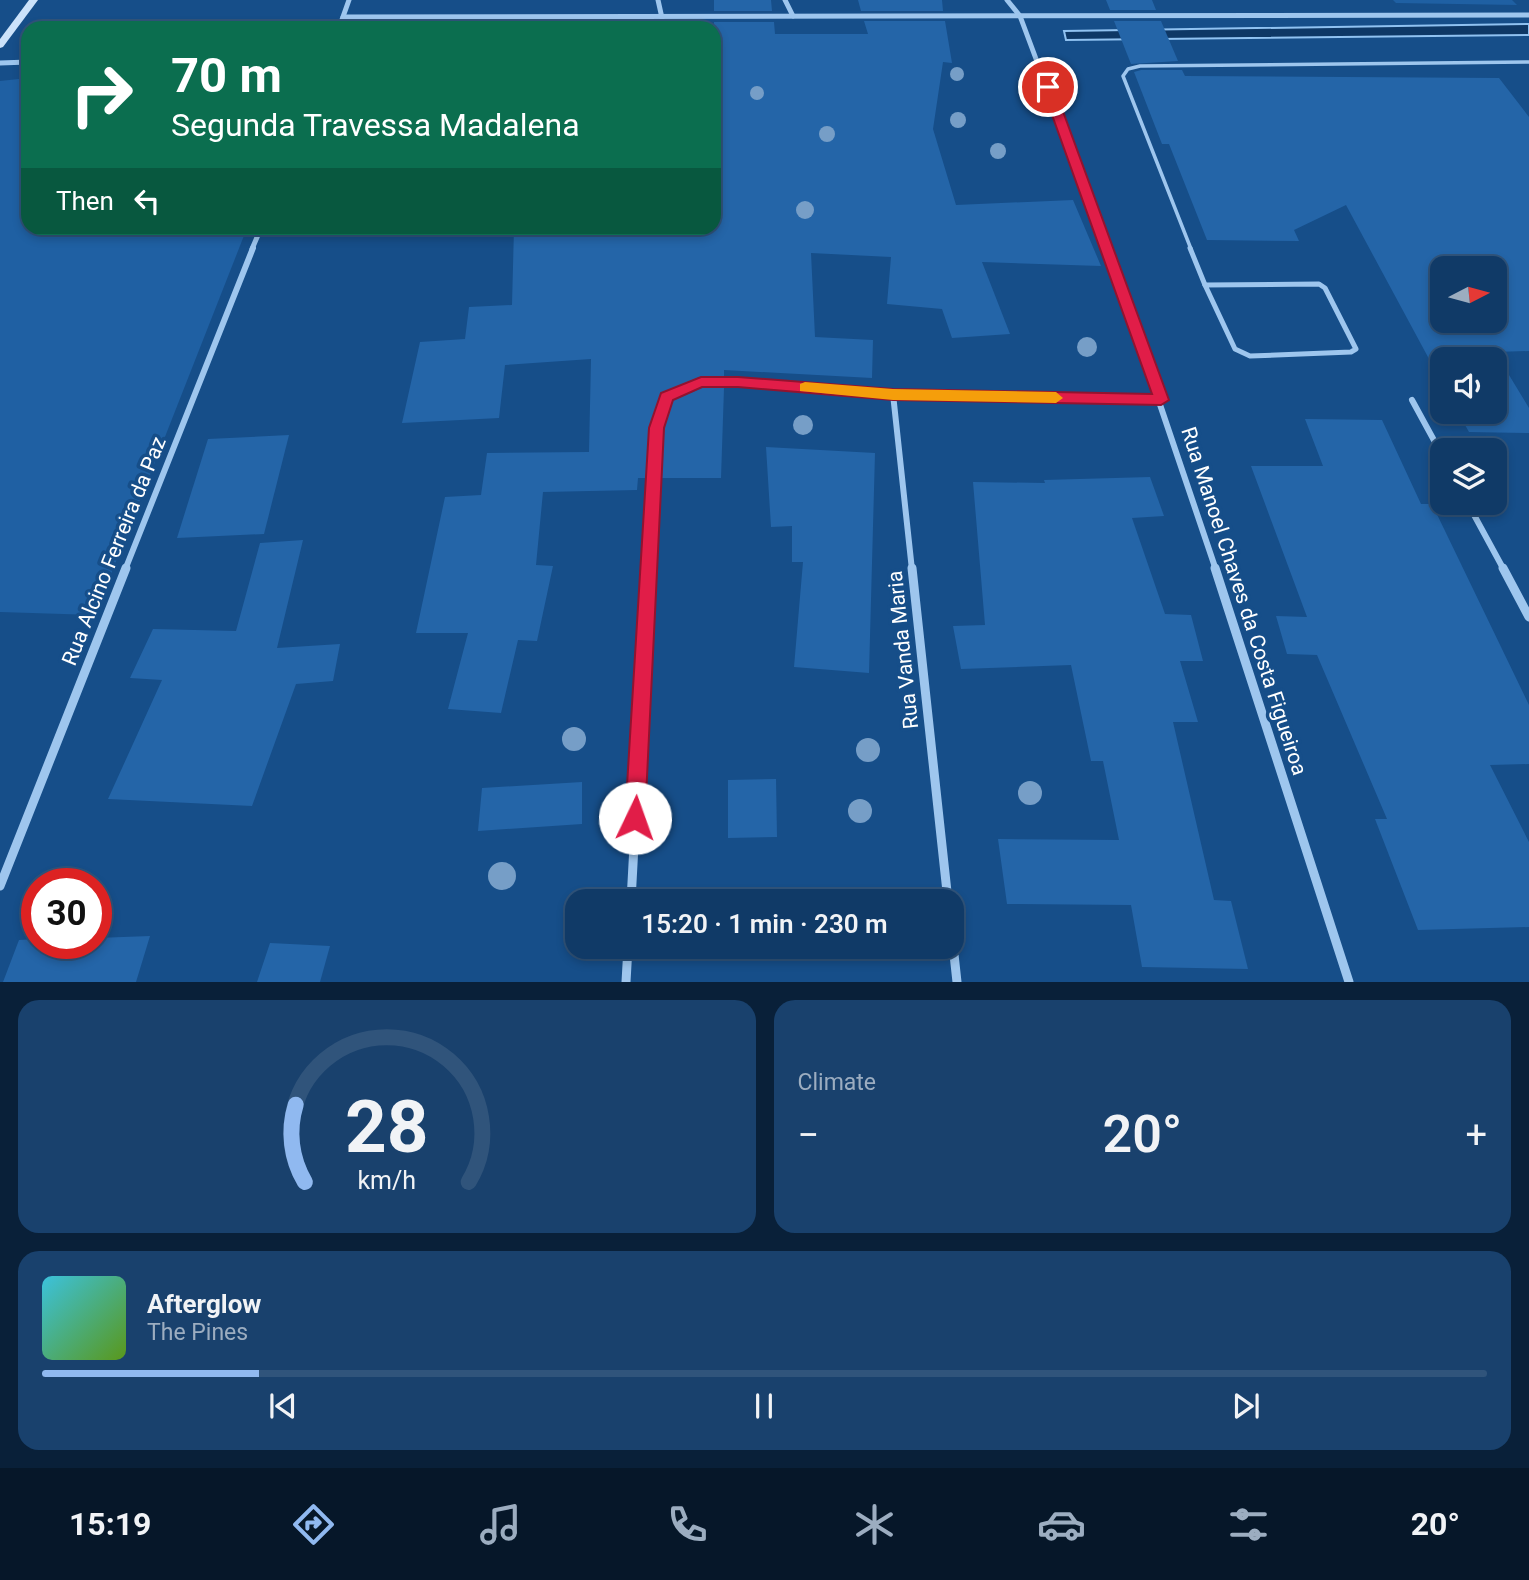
<!DOCTYPE html>
<html lang="en">
<head>
<meta charset="utf-8">
<style>
	body { margin:0; font-family:Roboto,sans-serif; background:#19416d; color:#f1f3f6; height:100vh; display:flex; flex-direction:column; font-size:26px; white-space:nowrap }
	* { box-sizing:border-box; margin:0 }
	p { font-size:23px; color:#9cadc0 }
	.icon { flex:none; width:38px; height:38px; fill:none; stroke:currentColor; stroke-width:2; stroke-linecap:round; stroke-linejoin:round }
	.map { position:relative; height:982px; overflow:hidden }
	.side { display:flex; flex-direction:column; gap:18px; padding:18px; background:#092039; flex:1 }
	.side>* { flex:none }
	.banner { position:absolute; left:21px; top:21px; width:700px; height:214px; border-radius:21px; box-shadow:0 4px 10px #0003,0 0 0 2px #30547b; background:#0b6e4f; color:#fff; overflow:hidden }
	.needle { width:46px; rotate:84deg }
	.fabs { position:absolute; left:1430px; top:256px; display:grid; gap:14px }
	.fabs a { display:grid; place-items:center; width:77px; height:77px; border-radius:14px; background:#103a67; box-shadow:0 4px 10px #0003,0 0 0 2px #30547b; font-size:35px }
	.speed { position:absolute; left:21px; top:868px; display:flex; gap:14px; font-size:35px; font-weight:700; text-align:center }
	.speed>* { display:grid; place-content:center; width:91px; height:91px; border-radius:50%; background:#103a67; box-shadow:0 4px 10px #0003,0 0 0 2px #30547b; line-height:1 }
	.speed .limit { border:10px solid #d22; background:#fff; color:#111 }
	.pin { position:absolute; display:grid; place-items:center; width:60px; height:60px; color:#fff; margin:-30px; border:4px solid #fff; border-radius:50%; box-shadow:0 2px 7px #0007 }
	.me { position:absolute; width:77px; margin:-38px; rotate:3deg; stroke-linejoin:round; filter:drop-shadow(0 0 5px #0008) }
	.turn { display:flex; align-items:center; gap:24px; height:147px; padding:0 35px; font-size:32px }
	.turn .icon { width:91px; height:91px; stroke-width:2.5 }
	.turn b { display:block; font-size:49px; line-height:60px }
	.then { display:flex; align-items:center; height:66px; padding:0 35px; background:#0003; gap:14px; font-size:26px }
	.big { font-size:52px; font-weight:600; line-height:1.1 }
	.side .card { flex:1; display:flex; flex-direction:column; justify-content:center; gap:10px; min-width:0; padding:0 24px; border-radius:21px; background:#19416d }
	.side .dial { align-items:center; gap:0 }
	.dial svg { height:182px; overflow:visible; fill:none; stroke:#30547b; stroke-width:7; stroke-linecap:round; text-anchor:middle }
	.dial text { fill:#f1f3f6; stroke:none }
	.song { display:flex; align-items:center; gap:21px }
	.cover { width:84px; height:84px; border-radius:10px; background:linear-gradient(135deg,hsl(190 70% 55%),hsl(90 70% 35%)) }
	.played { height:7px; border-radius:4px; background:linear-gradient(90deg,#90b9f0 15%,#30547b 15%) }
	.keys { display:flex; justify-content:space-around; direction:ltr }
	.heat { display:flex; justify-content:space-between; align-items:center; font-size:38px; direction:ltr }
	.side .tiles { flex:1; display:grid; gap:18px; grid-template-columns:1fr 1fr }
	.card:last-child { grid-column:span 2 }
	.trip { position:absolute; left:565px; top:889px; width:399px; height:70px; border-radius:21px; background:#103a67; box-shadow:0 4px 10px #0003,0 0 0 2px #30547b; font-weight:600; line-height:70px; text-align:center }
	.dock { display:flex; height:112px; justify-content:space-around; align-items:center; background:#061729; color:#9cadc0 }
	.dock .icon { width:49px; height:49px }
	.dock .on { color:#90b9f0 }
	.dock b { font-size:32px; color:#f1f3f6 }
	.map>svg:first-child { display:block }
	.green { fill:#1f60a3 }
	.water { fill:#0e3866; stroke:#90c2f1; stroke-width:2 }
	.building { fill:#2465a8; fill-rule:evenodd }
	.lines { fill:none; stroke-linecap:round; stroke-linejoin:round }
	.service-far1 { stroke:#9ec6ee; stroke-width:3.5 }
	.service { stroke:#9ec6ee; stroke-width:5 }
	.minor-far2 { stroke:#9ec6ee; stroke-width:5 }
	.minor-far1 { stroke:#9ec6ee; stroke-width:6 }
	.minor { stroke:#9ec6ee; stroke-width:9 }
	.secondary { fill:#cbe2fa; fill-rule:evenodd }
	.tree { fill:#769ec7 }
	.route { fill:#e11d48; stroke:#92132f; stroke-width:2 }
	.slow { fill:#f59e0b }
	.labels { text-anchor:middle; stroke-width:7; stroke-linejoin:round; paint-order:stroke }
	.street-label { font-size:21px; fill:#fff; stroke:#164e89 }
</style>
</head>
<body>
<div class="map">
<svg width="1529" height="982" viewBox="0 0 1529 982">
	<rect width="100%" height="100%" fill="#164e89"/>
	<g class="green">
		<path d="M 1393,0 L 1512,0 L 1517,5 L 1396,3 Z"/>
		<path d="M 28,78 L 28,228 L 247,228 L 95,615 L 0,612 L 0,81 Z"/>
	</g>
	<path class="water" d="M 1529,24 L 1529,35 L 1066,40 L 1064,31 Z"/>
	<g class="building">
		<path d="M 714,0 L 771,0 L 772,11 L 714,11 Z"/>
		<path d="M 858,0 L 942,0 L 943,11 L 861,11 Z"/>
		<path d="M 1106,0 L 1152,0 L 1156,10 L 1110,10 Z"/>
		<path d="M 864,21 L 945,21 L 952,63 L 943,62 L 933,129 L 956,205 L 1073,200 L 1101,266 L 982,262 L 1010,334 L 952,338 L 942,309 L 887,304 L 891,257 L 811,253 L 815,337 L 873,340 L 872,378 L 724,370 L 724,376 L 699,377 L 663,393 L 650,427 L 648,478 L 638,478 L 637,490 L 543,492 L 536,565 L 553,566 L 537,641 L 518,640 L 501,713 L 448,709 L 468,633 L 416,633 L 445,497 L 481,495 L 487,453 L 589,452 L 591,359 L 505,365 L 499,418 L 402,423 L 420,342 L 465,339 L 469,307 L 512,305 L 514,228 L 714,228 L 714,22 L 774,22 L 775,34 L 868,34 Z"/>
		<path d="M 1114,21 L 1161,21 L 1178,61 L 1131,64 Z"/>
		<path d="M 1141,70 L 1182,70 L 1185,76 L 1499,78 L 1529,117 L 1529,351 L 1495,352 L 1529,408 L 1529,433 L 1469,432 L 1457,411 L 1494,411 L 1494,359 L 1442,359 L 1442,383 L 1346,205 L 1294,230 L 1299,241 L 1207,240 L 1169,144 L 1162,144 L 1134,72 ZM 1442,268 L 1494,268 L 1494,320 L 1442,320 Z"/>
		<path d="M 702,388 L 724,388 L 721,478 L 659,478 L 662,429 L 672,401 Z"/>
		<path d="M 1305,419 L 1382,420 L 1421,504 L 1432,504 L 1529,705 L 1529,764 L 1490,765 L 1529,842 L 1529,927 L 1418,930 L 1375,819 L 1387,819 L 1317,655 L 1287,654 L 1276,616 L 1307,617 L 1251,466 L 1323,466 Z"/>
		<path d="M 289,435 L 264,534 L 177,538 L 208,439 Z"/>
		<path d="M 766,447 L 875,453 L 869,673 L 794,667 L 803,562 L 792,562 L 792,526 L 771,527 Z"/>
		<path d="M 1150,477 L 1164,516 L 1132,518 L 1165,614 L 1191,615 L 1203,661 L 1180,661 L 1198,722 L 1173,722 L 1214,900 L 1231,901 L 1248,969 L 1142,967 L 1131,905 L 1007,904 L 998,839 L 1119,840 L 1103,761 L 1091,761 L 1071,665 L 961,669 L 953,626 L 985,625 L 973,482 L 1045,483 L 1044,480 Z"/>
		<path d="M 303,540 L 277,648 L 340,644 L 333,681 L 296,684 L 252,806 L 108,799 L 162,680 L 130,678 L 153,629 L 236,631 L 260,543 Z"/>
		<path d="M 776,779 L 777,837 L 728,838 L 728,780 Z"/>
		<path d="M 582,782 L 582,824 L 478,831 L 482,788 Z"/>
		<path d="M 150,936 L 136,982 L 3,982 L 19,940 L 37,939 L 37,943 L 96,943 L 96,938 Z"/>
		<path d="M 270,943 L 330,946 L 320,982 L 257,982 Z"/>
	</g>
	<g class="lines">
		<path class="service-far1" d="M 1191,249 L 1123,76 L 1128,69 L 1140,66 L 1529,62"/>
		<g class="service">
			<path d="M 1190,248 L 1205,285"/>
			<path d="M 1319,284 L 1325,288 L 1356,349 L 1351,352 L 1250,356 L 1235,349 L 1205,285 Z"/>
		</g>
		<g class="minor-far2">
			<path d="M 658,0 L 662,18"/>
			<path d="M 785,0 L 793,16"/>
			<path d="M 1007,0 L 1020,16 L 1107,249"/>
			<path d="M 343,17 L 1529,15"/>
			<path d="M 339,28 L 349,0"/>
			<path d="M 0,63 L 28,62"/>
			<path d="M 252,249 L 261,228"/>
		</g>
		<g class="minor-far1">
			<path d="M 1107,248 L 1216,570"/>
			<path d="M 893,394 L 912,570"/>
			<path d="M 1412,400 L 1442,455"/>
			<path d="M 1467,502 L 1504,570"/>
			<path d="M 125,570 L 253,248"/>
			<path d="M 649,570 L 656,428 L 667,397 L 701,382 L 738,382 L 893,394 L 1161,400"/>
		</g>
		<g class="minor">
			<path d="M 912,568 L 948,901"/>
			<path d="M 1215,568 L 1349,982"/>
			<path d="M 1503,568 L 1529,617"/>
			<path d="M 0,886 L 126,568"/>
			<path d="M 631,901 L 649,568"/>
			<path d="M 952,936 L 957,982"/>
			<path d="M 626,982 L 628,947"/>
		</g>
		<path class="secondary" d="M 29,0 L 38,0 L 3,47 L 0,48 L 0,39 Z"/>
	</g>
	<g class="tree">
		<circle cx="957" cy="74" r="7"/>
		<circle cx="757" cy="93" r="7"/>
		<circle cx="958" cy="120" r="8"/>
		<circle cx="827" cy="134" r="8"/>
		<circle cx="998" cy="151" r="8"/>
		<circle cx="805" cy="210" r="9"/>
		<circle cx="1087" cy="347" r="10"/>
		<circle cx="803" cy="425" r="10"/>
		<circle cx="574" cy="739" r="12"/>
		<circle cx="868" cy="750" r="12"/>
		<circle cx="1030" cy="793" r="12"/>
		<circle cx="860" cy="811" r="12"/>
		<circle cx="502" cy="876" r="14"/>
	</g>
	<path class="route" d="M 1048,84 L 1054,87 L 1169,400 L 1161,405 L 893,400 L 738,387 L 702,387 L 673,400 L 664,428 L 645,818 L 642,824 L 635,827 L 628,824 L 625,818 L 649,428 L 661,393 L 701,377 L 738,377 L 893,389 L 1152,394 L 1042,87 Z"/>
	<path class="slow" d="M 805,382 L 893,389 L 1056,392 L 1063,398 L 1056,403 L 893,400 L 800,391 L 800,384 Z"/>
	<g class="labels">
		<g class="street-label">
			<text transform="translate(114 551) rotate(-68)" y="7">Rua Alcino Ferreira da Paz</text>
			<text transform="translate(1244 601) rotate(72)" y="7">Rua Manoel Chaves da Costa Figueiroa</text>
			<text transform="translate(903 650) rotate(-96)" y="7">Rua Vanda Maria</text>
		</g>
	</g>
</svg>
<div class="fabs">
<a><svg class="needle" viewBox="-14 -14 28 28"><path d="M0-13l5 13h-10z" fill="#e53935"/><path d="M0 13l5-13h-10z" fill="#9cadc0"/></svg></a>
<a><svg class="icon" aria-label="sound" viewBox="0 0 24 24"><path d="M4 9h4l5-4v14l-5-4H4zM17 9q2 3 0 6"/></svg></a>
<a><svg class="icon" aria-label="layers" viewBox="0 0 24 24"><path d="M12 4l9 5-9 5-9-5zM3 14l9 5 9-5"/></svg></a>
</div>
<div class="speed"><div class="limit">30</div></div>
<div class="pin" style="left:1048px;top:87px;background:#d93025"><svg class="icon" aria-label="arrive" viewBox="0 0 24 24"><path d="M6 21V4h12l-3 4 3 4H6"/></svg></div>
<svg class="me" style="left:635px;top:818px" viewBox="-20 -20 40 40"><circle r="19" fill="#fff"/><path d="M0-13L10 11 0 6-10 11z" fill="#e11d48"/></svg>
<div class="trip">15:20 · 1 min · 230 m</div>
<div class="banner">
<div class="turn"><svg class="icon" aria-label="right" viewBox="0 0 24 24"><path d="M7 20v-9h11M14 6l5 5-5 5"/></svg><div><b>70 m</b>Segunda Travessa Madalena</div></div>
<div class="then">Then<svg class="icon" aria-label="left" viewBox="0 0 24 24"><path d="M17 20v-9H6M10 6l-5 5 5 5"/></svg></div>
</div>
</div>
<section class="side">
<div class="tiles">
<div class="card dial"><svg viewBox="0 0 100 80">
<path d="M14 69A42 42 0 1 1 86 69"/>
<path d="M14 69A42 42 0 0 1 10 35" stroke="#90b9f0"/>
<text x="50" y="56" font-size="32" font-weight="700">28</text>
<text x="50" y="72" font-size="11">km/h</text>
</svg></div>
<div class="card"><p>Climate</p>
<div class="heat"><a>−</a><b class="big">20°</b><a>+</a></div>
</div>
<div class="card">
<div class="song"><i class="cover"></i><div><b>Afterglow</b><p>The Pines</p></div></div>
<div class="played"></div>
<div class="keys"><svg class="icon" aria-label="previous" viewBox="0 0 24 24"><path d="M18 5L8 12l10 7zM5 5v14"/></svg><svg class="icon" aria-label="pause" viewBox="0 0 24 24"><path d="M8 5v14M16 5v14"/></svg><svg class="icon" aria-label="next" viewBox="0 0 24 24"><path d="M6 5l10 7-10 7zM19 5v14"/></svg></div>
</div>
</div>
</section>
<nav class="dock">
<b>15:19</b>
<svg class="icon on" aria-label="directions" viewBox="0 0 24 24"><path d="M12 3l9 9-9 9-9-9zM9 14v-3h6M13 9l2 2-2 2"/></svg>
<svg class="icon" aria-label="music" viewBox="0 0 24 24"><path d="M9 18V5l10-2v13"/><circle cx="6" cy="18" r="3"/><circle cx="16" cy="16" r="3"/></svg>
<svg class="icon" aria-label="phone" viewBox="0 0 24 24"><path d="M5 4h4l2 5-3 2q2 4 5 5l2-3 5 2v4C11 20 4 13 5 4z"/></svg>
<svg class="icon" aria-label="climate" viewBox="0 0 24 24"><path d="M12 3v18M4 7l16 10M4 17L20 7"/></svg>
<svg class="icon" aria-label="car" viewBox="0 0 24 24"><path d="M5 17H2v-5l4-1 3-4h7l3 4 3 1v5h-3M9 17h6M6 11h13"/><circle cx="7" cy="17" r="2"/><circle cx="17" cy="17" r="2"/></svg>
<svg class="icon" aria-label="filters" viewBox="0 0 24 24"><path d="M4 7h16M4 17h16"/><circle cx="9" cy="7" r="2"/><circle cx="15" cy="17" r="2"/></svg>
<b>20°</b>
</nav>
</body>
</html>
